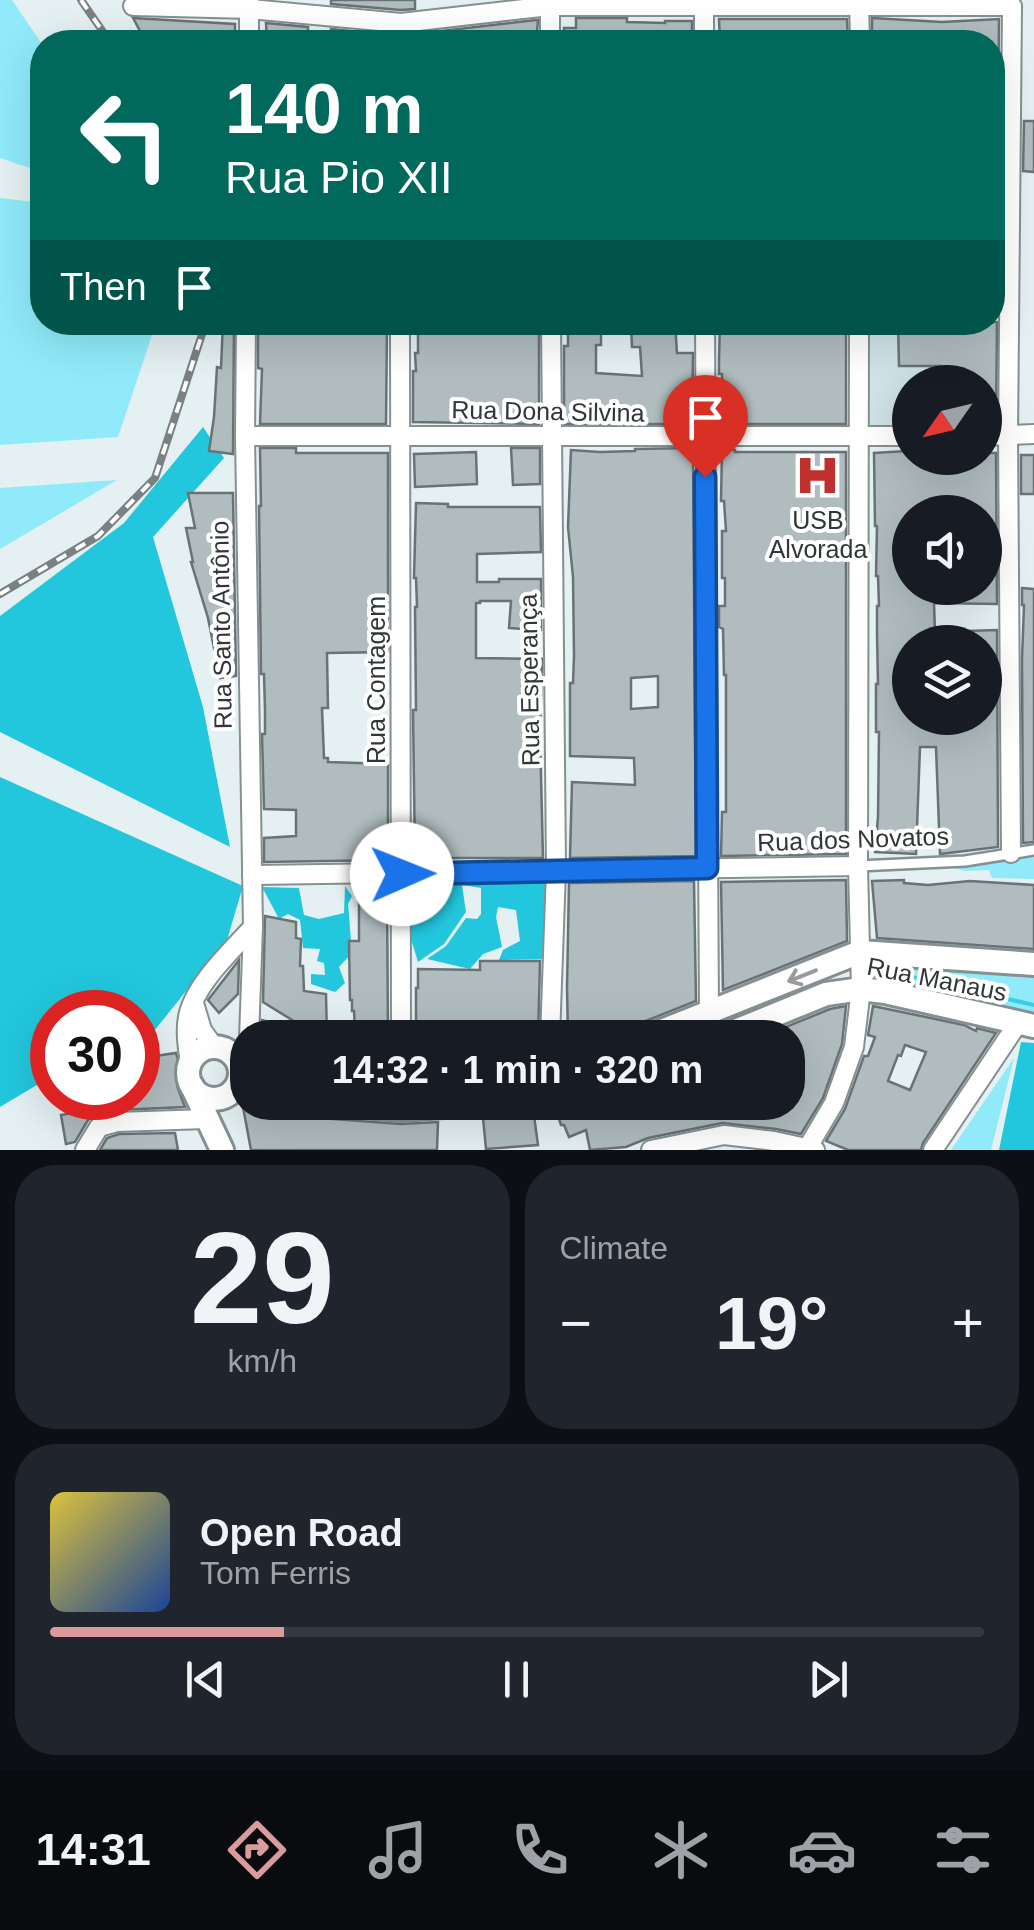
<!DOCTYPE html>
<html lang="en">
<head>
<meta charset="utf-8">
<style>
	body { margin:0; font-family:Helvetica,sans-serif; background:#20242c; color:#f1f3f6; height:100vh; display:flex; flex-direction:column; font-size:38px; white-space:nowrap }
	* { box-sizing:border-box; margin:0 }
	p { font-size:32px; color:#9ea1a6 }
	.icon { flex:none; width:55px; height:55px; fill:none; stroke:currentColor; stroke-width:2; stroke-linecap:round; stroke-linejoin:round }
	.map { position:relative; height:1150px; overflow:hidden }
	.details { display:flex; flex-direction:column; gap:15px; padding:15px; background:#0d0f14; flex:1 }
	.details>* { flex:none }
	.guide { position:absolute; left:30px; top:30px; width:975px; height:305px; border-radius:40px; box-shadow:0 10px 40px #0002; background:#00695c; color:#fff; overflow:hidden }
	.needle { width:65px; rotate:236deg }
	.buttons { position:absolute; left:892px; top:365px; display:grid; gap:20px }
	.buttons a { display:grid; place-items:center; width:110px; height:110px; border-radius:50%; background:#171b24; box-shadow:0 10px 40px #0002; font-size:50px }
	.speed { position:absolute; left:30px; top:990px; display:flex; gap:20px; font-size:50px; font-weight:700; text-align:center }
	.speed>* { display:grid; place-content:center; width:130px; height:130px; border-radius:50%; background:#171b24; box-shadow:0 10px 40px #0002; line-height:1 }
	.speed .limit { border:15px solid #d22; background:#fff; color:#111 }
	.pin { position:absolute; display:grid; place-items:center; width:85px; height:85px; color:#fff; margin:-102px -42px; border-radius:50% 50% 50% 0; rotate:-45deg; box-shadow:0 0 10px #0007 }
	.pin .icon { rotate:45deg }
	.me { position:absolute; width:110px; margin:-55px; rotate:89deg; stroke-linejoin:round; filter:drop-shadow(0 0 8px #0008) }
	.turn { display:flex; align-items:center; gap:35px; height:210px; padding:0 30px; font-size:45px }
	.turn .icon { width:130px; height:130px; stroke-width:2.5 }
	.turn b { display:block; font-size:70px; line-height:85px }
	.then { display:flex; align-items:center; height:95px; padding:0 30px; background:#0003; gap:20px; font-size:38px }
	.big { font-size:75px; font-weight:600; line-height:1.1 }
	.details .card { flex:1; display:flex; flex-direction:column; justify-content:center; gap:15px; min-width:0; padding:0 35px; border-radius:40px; background:#20242c }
	.details .dial { align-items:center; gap:0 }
	.dial b { font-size:130px; line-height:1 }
	.song { display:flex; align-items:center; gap:30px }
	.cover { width:120px; height:120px; border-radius:15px; background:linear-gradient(135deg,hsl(50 70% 55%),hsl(220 70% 35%)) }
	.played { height:10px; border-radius:5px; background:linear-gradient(90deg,#da9b9c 25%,#363941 25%) }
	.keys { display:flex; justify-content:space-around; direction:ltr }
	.heat { display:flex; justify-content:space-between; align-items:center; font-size:55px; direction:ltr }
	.details .tiles { flex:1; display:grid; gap:15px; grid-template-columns:1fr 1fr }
	.card:last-child { grid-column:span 2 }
	.trip { position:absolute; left:230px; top:1020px; width:575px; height:100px; border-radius:40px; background:#171b24; box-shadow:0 10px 40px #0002; font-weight:600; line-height:100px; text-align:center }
	.tabs { display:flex; height:160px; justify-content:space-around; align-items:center; background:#090b0e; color:#9ea1a6 }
	.tabs .icon { width:70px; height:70px }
	.tabs .selected { color:#da9b9c }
	.tabs b { font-size:45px; color:#f1f3f6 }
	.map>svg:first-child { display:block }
	.built { fill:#cfe4e7 }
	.green { fill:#90eaf9 }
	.forest { fill:#22c7dd }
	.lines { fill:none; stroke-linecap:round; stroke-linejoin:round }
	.stream { stroke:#33d0e6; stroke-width:4 }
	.building { fill:#b0bcbe; stroke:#697375; stroke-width:2.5; fill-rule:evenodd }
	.service-casing { stroke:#859092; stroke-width:14 }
	.minor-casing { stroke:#859092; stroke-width:22 }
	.tertiary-casing { stroke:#859092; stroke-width:28 }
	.service { stroke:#fff; stroke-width:9 }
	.minor { stroke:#fff; stroke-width:18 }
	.tertiary { stroke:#fff; stroke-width:22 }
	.rail-casing { stroke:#798183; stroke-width:8 }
	.rail { stroke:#fff; stroke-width:4; stroke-dasharray:11; stroke-linecap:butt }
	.oneway { stroke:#989a9b }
	.route-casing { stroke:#114b97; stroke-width:25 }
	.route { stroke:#1a73e8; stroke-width:18 }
	.labels { text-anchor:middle; stroke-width:8; stroke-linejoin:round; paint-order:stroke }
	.street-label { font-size:25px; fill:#313637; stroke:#fff }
	.poi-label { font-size:25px; fill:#313637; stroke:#fff }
</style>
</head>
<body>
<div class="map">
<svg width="1034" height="1150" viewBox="0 0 1034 1150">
	<rect width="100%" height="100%" fill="#e4f0f2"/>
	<path class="built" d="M 868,323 L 936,323 L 964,348 L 964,382 L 910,382 L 910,433 L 869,433 Z"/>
	<g class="green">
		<path d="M 0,0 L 12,0 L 42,44 L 42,172 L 0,158 Z"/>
		<path d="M 0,198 L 42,203 L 42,322 L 156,323 L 118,437 L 0,445 Z"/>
		<path d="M 117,480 L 0,549 L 0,488 Z"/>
		<path d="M 1031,854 L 1034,856 L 1034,879 L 992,878 L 989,870 L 966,871 L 949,867 Z"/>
		<path d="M 877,959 L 1034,972 L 1034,1015 L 945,993 L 875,983 L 869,969 Z"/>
		<path d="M 1014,1058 L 991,1150 L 951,1150 Z"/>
	</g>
	<g class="forest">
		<path d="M 203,427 L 224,458 L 153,537 L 203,707 L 230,847 L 0,732 L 0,616 L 124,523 Z"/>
		<path d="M 0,777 L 243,886 L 227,940 L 154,1031 L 138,1037 L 138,1012 L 52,1012 L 52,1076 L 0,1107 Z"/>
		<path d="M 541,879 L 550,887 L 547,959 L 499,960 L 503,950 L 520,941 L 516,910 L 498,907 L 496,917 L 502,947 L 483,954 L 470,969 L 427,959 L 446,946 L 466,918 L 477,919 L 481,914 L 481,888 L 462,885 L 466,912 L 444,944 L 418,962 L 408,929 L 416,882 Z"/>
		<path d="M 345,886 L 352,896 L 348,904 L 352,953 L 339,967 L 345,983 L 335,992 L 311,984 L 311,974 L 325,975 L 324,963 L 317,961 L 320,949 L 303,948 L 300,920 L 288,914 L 279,919 L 262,887 L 299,888 L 304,915 L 319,919 L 344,913 Z"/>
		<path d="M 1021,1042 L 1034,1043 L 1034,1150 L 999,1150 Z"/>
	</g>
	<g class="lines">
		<g class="stream">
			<path d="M 899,974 L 1034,1005"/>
			<path d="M 676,1037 L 832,976"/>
		</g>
	</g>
	<g class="building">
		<path d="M 331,0 L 415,0 L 415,9 L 401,10 L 331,4 Z"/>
		<path d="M 133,18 L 235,24 L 235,42 L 146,42 Z"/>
		<path d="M 576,18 L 627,18 L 627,22 L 665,23 L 665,21 L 692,21 L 692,36 L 661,36 L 660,42 L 607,42 L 607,40 L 564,41 L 564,28 L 576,28 Z"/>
		<path d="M 872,18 L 942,22 L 999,19 L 998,113 L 992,113 L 992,42 L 872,42 Z"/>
		<path d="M 719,19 L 847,19 L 848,42 L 720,42 Z"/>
		<path d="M 536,20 L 538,20 L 536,42 L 415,42 L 415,34 Z"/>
		<path d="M 266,23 L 308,27 L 308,42 L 267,42 Z"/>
		<path d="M 331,29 L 390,35 L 390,42 L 332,42 Z"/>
		<path d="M 1024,121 L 1034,121 L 1034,172 L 1023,171 Z"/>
		<path d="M 223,322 L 234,322 L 233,454 L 209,451 L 214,417 L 217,367 L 221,368 Z"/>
		<path d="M 258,322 L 387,322 L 386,424 L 260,424 L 262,369 L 258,368 Z"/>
		<path d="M 418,322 L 475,322 L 475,328 L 539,325 L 539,424 L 413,422 L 413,371 L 416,371 L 415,353 L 418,353 Z"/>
		<path d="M 568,322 L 601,324 L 601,345 L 596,345 L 596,373 L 642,376 L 640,347 L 632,347 L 631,325 L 675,322 L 677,353 L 693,353 L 692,424 L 564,424 L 564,346 L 568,346 Z"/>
		<path d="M 720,322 L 768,323 L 768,329 L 846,326 L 846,424 L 722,424 L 722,374 L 719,374 L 719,360 Z"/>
		<path d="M 898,322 L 997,322 L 996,423 L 985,424 L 985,382 L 971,382 L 971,372 L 942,374 L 941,366 L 899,366 Z"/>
		<path d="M 260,448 L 296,448 L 296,453 L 388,453 L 388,652 L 327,653 L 328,708 L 322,708 L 324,758 L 328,758 L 328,762 L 388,764 L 388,860 L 264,862 L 264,838 L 296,836 L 296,810 L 264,809 L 262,734 L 265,734 L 265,711 L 264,674 L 261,674 L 259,506 L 261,506 Z"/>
		<path d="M 511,448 L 540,448 L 540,484 L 513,485 Z"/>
		<path d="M 693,448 L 696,856 L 570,858 L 572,782 L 635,785 L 634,758 L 570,756 L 570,683 L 573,683 L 574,656 L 573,577 L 568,527 L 571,450 L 600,452 L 635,451 L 635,449 ZM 658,676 L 658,707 L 631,709 L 631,678 Z"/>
		<path d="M 722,449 L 735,450 L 735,452 L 846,452 L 846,854 L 721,856 L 722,812 L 726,812 L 726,675 L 724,675 L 723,629 L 719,627 L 719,606 L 725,606 L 725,578 L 722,578 L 722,531 L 726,531 L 724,501 L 721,501 Z"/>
		<path d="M 906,451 L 906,454 L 910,454 L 910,458 L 985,458 L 985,453 L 996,453 L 997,604 L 934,603 L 935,632 L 997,630 L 998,847 L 940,854 L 936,747 L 920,747 L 916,854 L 875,852 L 878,817 L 879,732 L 876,732 L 876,684 L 878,684 L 877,634 L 877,606 L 879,606 L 878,576 L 876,576 L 877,526 L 875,526 L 874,453 ZM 910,512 L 985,512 L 985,588 L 910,588 ZM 910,642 L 985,642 L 985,718 L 910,718 Z"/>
		<path d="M 476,452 L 477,484 L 415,487 L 414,454 Z"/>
		<rect x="1021" y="455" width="13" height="39"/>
		<path d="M 188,493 L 233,493 L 236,676 L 220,678 L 208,618 L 191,562 L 193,562 L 186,528 L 195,528 Z"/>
		<path d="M 416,503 L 448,504 L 448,507 L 540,507 L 541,552 L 477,554 L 477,582 L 499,582 L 499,579 L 541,579 L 541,630 L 509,628 L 511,601 L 480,601 L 480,603 L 476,603 L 476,658 L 542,659 L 540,734 L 543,858 L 415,858 L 413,710 L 416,710 L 415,607 L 417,607 L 416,578 L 414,578 Z"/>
		<path d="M 1022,588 L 1034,589 L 1034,842 L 1023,843 L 1022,660 L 1024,605 L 1022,605 Z"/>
		<path d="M 846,880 L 847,941 L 723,990 L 721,882 Z"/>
		<path d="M 904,880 L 904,883 L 928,885 L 970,881 L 1034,885 L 1034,949 L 877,938 L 872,881 Z"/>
		<path d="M 694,881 L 696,1001 L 638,1024 L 630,1034 L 619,1038 L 568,1038 L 567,987 L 569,883 Z"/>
		<path d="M 387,887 L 388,1038 L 360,1038 L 361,1031 L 355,1031 L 354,1011 L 352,1011 L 352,1000 L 350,1000 L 349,941 L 359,941 L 359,889 Z"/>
		<path d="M 265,916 L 296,922 L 296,938 L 301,939 L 300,966 L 303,966 L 304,991 L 326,994 L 327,1038 L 319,1038 L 313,1034 L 313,1038 L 262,1038 L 262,1020 L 313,1033 L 263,1002 Z"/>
		<path d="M 239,960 L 238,994 L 219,1013 L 208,1000 Z"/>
		<path d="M 480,961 L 540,961 L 538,1038 L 416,1037 L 416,988 L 418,988 L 418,969 L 480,970 Z"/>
		<path d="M 846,1006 L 842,1044 L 823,1098 L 801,1134 L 776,1129 L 722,1123 L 648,1138 L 626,1147 L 590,1150 L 586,1130 L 569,1137 L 564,1125 L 561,1125 L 555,1107 L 567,1102 L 788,1102 L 788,1038 L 759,1038 L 830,1009 Z"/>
		<path d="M 873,1006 L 964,1025 L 976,1031 L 977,1028 L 996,1033 L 923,1143 L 921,1150 L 848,1150 L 826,1141 L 845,1109 L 864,1056 L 868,1056 L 875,1037 L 868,1035 ZM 905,1045 L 926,1052 L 910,1090 L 888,1081 L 898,1055 L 901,1056 Z"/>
		<path d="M 176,1053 L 182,1076 L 177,1086 L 185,1107 L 117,1110 L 96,1115 L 88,1120 L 75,1142 L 66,1144 L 61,1115 L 91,1110 L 89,1098 L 138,1098 L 138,1062 L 142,1061 L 141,1058 Z"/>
		<path d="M 257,1106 L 258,1108 L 291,1109 L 306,1117 L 401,1124 L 438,1122 L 437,1150 L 251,1150 L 243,1107 Z"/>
		<path d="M 533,1108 L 538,1145 L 486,1149 L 483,1118 L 500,1117 L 510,1111 Z"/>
		<path d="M 175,1133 L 178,1150 L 100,1150 L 107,1138 L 119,1134 Z"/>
	</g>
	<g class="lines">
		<defs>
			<path id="service" d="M 858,866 L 965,861 L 1034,850"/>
			<g id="minor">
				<path d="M 249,0 L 249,42"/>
				<path d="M 550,0 L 550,42"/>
				<path d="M 704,0 L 704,42"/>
				<path d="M 859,0 L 860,42"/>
				<path d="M 133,6 L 250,9 L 401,23 L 550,6 L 1012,6 L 1008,436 L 1011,853"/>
				<path d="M 400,322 L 401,1038"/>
				<path d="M 705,322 L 709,1013"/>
				<path d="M 245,436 L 910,436"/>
				<path d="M 985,436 L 1034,434"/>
				<path d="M 252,875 L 858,866"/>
				<path d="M 194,1003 L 202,1030 L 214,1047"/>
				<path d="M 249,1038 L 253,927"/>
				<path d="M 550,1038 L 556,871 L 551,322"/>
				<path d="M 190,1064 C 188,1049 185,1032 188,1017 C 194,985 232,950 253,927 L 245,436 L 246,322"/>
				<path d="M 808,1147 L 834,1103 L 854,1047 L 861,989 L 858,866 L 859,322"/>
				<path d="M 85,1150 L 99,1127 L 117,1122 L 206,1119"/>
				<path d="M 651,1150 L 724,1135 L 774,1141 L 815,1150"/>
				<path d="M 933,1150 L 1018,1023"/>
			</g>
			<g id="tertiary">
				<path d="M 644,1038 L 860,952 L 1034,964"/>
				<path d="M 718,1038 L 826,994 L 861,989 L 885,992 L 1034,1026"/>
				<circle cx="214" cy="1073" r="26"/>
				<path d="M 192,1086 L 222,1150"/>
				<path d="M 307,1102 L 402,1109 L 498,1102"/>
			</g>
		</defs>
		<use href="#service" class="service-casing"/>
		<use href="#minor" class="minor-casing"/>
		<use href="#tertiary" class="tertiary-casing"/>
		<use href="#service" class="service"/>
		<use href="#minor" class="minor"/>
		<use href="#tertiary" class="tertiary"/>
		<defs>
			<g id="rail">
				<path d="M 81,0 L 110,42"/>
				<path d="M 0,594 L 98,536 L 155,478 L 206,322"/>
			</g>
		</defs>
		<use href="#rail" class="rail-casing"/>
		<use href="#rail" class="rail"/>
	</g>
	<defs><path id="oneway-shaft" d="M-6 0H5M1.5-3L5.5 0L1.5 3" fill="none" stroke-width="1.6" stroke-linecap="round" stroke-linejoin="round" transform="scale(2.5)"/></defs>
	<use class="oneway" href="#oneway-shaft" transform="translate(802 976) rotate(158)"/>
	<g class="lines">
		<defs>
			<path id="route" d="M 402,874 L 707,868 L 705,477"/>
		</defs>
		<use href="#route" class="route-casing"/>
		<use href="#route" class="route"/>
	</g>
	<defs>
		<symbol id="hospital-bare" viewBox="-9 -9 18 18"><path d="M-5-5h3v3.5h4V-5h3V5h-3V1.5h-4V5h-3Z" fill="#be2f2d" stroke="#fff" stroke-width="2.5" paint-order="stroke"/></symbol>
	</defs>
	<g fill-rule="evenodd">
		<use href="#hospital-bare" x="786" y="444" width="63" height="63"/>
	</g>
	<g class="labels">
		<g class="street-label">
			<text transform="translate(548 411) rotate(1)" y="9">Rua Dona Silvina</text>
			<text transform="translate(221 625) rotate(-91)" y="9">Rua Santo Antônio</text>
			<text transform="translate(376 680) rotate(-90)" y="9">Rua Contagem</text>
			<text transform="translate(529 680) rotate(-91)" y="9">Rua Esperança</text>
			<text transform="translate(853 839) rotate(-2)" y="9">Rua dos Novatos</text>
			<text transform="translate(937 979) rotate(11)" y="9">Rua Manaus</text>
		</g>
		<g class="poi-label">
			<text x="818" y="529">USB<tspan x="818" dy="29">Alvorada</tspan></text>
		</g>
	</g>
</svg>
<div class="buttons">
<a><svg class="needle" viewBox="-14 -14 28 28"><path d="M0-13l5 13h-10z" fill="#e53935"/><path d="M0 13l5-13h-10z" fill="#9ea1a6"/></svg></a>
<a><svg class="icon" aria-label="sound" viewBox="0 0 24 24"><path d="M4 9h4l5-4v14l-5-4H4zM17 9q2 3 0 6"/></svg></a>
<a><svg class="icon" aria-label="layers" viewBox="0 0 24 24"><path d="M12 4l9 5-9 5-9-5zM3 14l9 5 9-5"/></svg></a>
</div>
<div class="speed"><div class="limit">30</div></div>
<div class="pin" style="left:705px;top:477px;background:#d93025"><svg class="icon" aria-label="arrive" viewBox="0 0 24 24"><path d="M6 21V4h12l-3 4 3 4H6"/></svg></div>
<svg class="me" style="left:402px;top:874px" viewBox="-20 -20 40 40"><circle r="19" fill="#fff"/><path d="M0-13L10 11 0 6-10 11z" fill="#1a73e8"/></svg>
<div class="trip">14:32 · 1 min · 320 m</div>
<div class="guide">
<div class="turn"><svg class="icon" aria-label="left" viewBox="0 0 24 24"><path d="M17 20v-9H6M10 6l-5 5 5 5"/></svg><div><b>140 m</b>Rua Pio XII</div></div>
<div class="then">Then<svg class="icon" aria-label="arrive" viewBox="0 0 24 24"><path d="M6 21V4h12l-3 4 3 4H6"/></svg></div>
</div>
</div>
<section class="details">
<div class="tiles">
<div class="card dial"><b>29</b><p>km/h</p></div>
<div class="card"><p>Climate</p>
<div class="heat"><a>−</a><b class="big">19°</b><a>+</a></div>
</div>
<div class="card">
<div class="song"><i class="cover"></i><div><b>Open Road</b><p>Tom Ferris</p></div></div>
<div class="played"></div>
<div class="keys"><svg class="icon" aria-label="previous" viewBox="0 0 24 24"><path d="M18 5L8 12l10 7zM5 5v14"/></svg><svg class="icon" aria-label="pause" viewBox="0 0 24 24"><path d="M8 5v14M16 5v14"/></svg><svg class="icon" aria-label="next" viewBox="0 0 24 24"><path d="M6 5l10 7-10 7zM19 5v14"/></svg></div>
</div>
</div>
</section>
<nav class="tabs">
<b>14:31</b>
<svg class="icon selected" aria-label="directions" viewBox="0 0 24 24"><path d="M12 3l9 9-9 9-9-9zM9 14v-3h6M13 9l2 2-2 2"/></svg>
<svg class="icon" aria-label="music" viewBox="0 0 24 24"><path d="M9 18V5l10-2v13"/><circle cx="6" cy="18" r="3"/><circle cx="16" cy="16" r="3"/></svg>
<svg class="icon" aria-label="phone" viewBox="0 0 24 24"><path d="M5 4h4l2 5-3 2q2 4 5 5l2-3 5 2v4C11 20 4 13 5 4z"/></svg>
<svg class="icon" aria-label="climate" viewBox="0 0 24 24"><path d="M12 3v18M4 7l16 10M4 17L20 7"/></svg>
<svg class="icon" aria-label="car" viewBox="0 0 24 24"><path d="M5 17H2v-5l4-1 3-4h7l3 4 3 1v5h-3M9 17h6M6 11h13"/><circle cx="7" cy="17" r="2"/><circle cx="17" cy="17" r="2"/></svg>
<svg class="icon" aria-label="filters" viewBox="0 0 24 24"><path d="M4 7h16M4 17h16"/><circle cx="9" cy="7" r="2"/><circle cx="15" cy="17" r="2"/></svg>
</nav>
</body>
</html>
